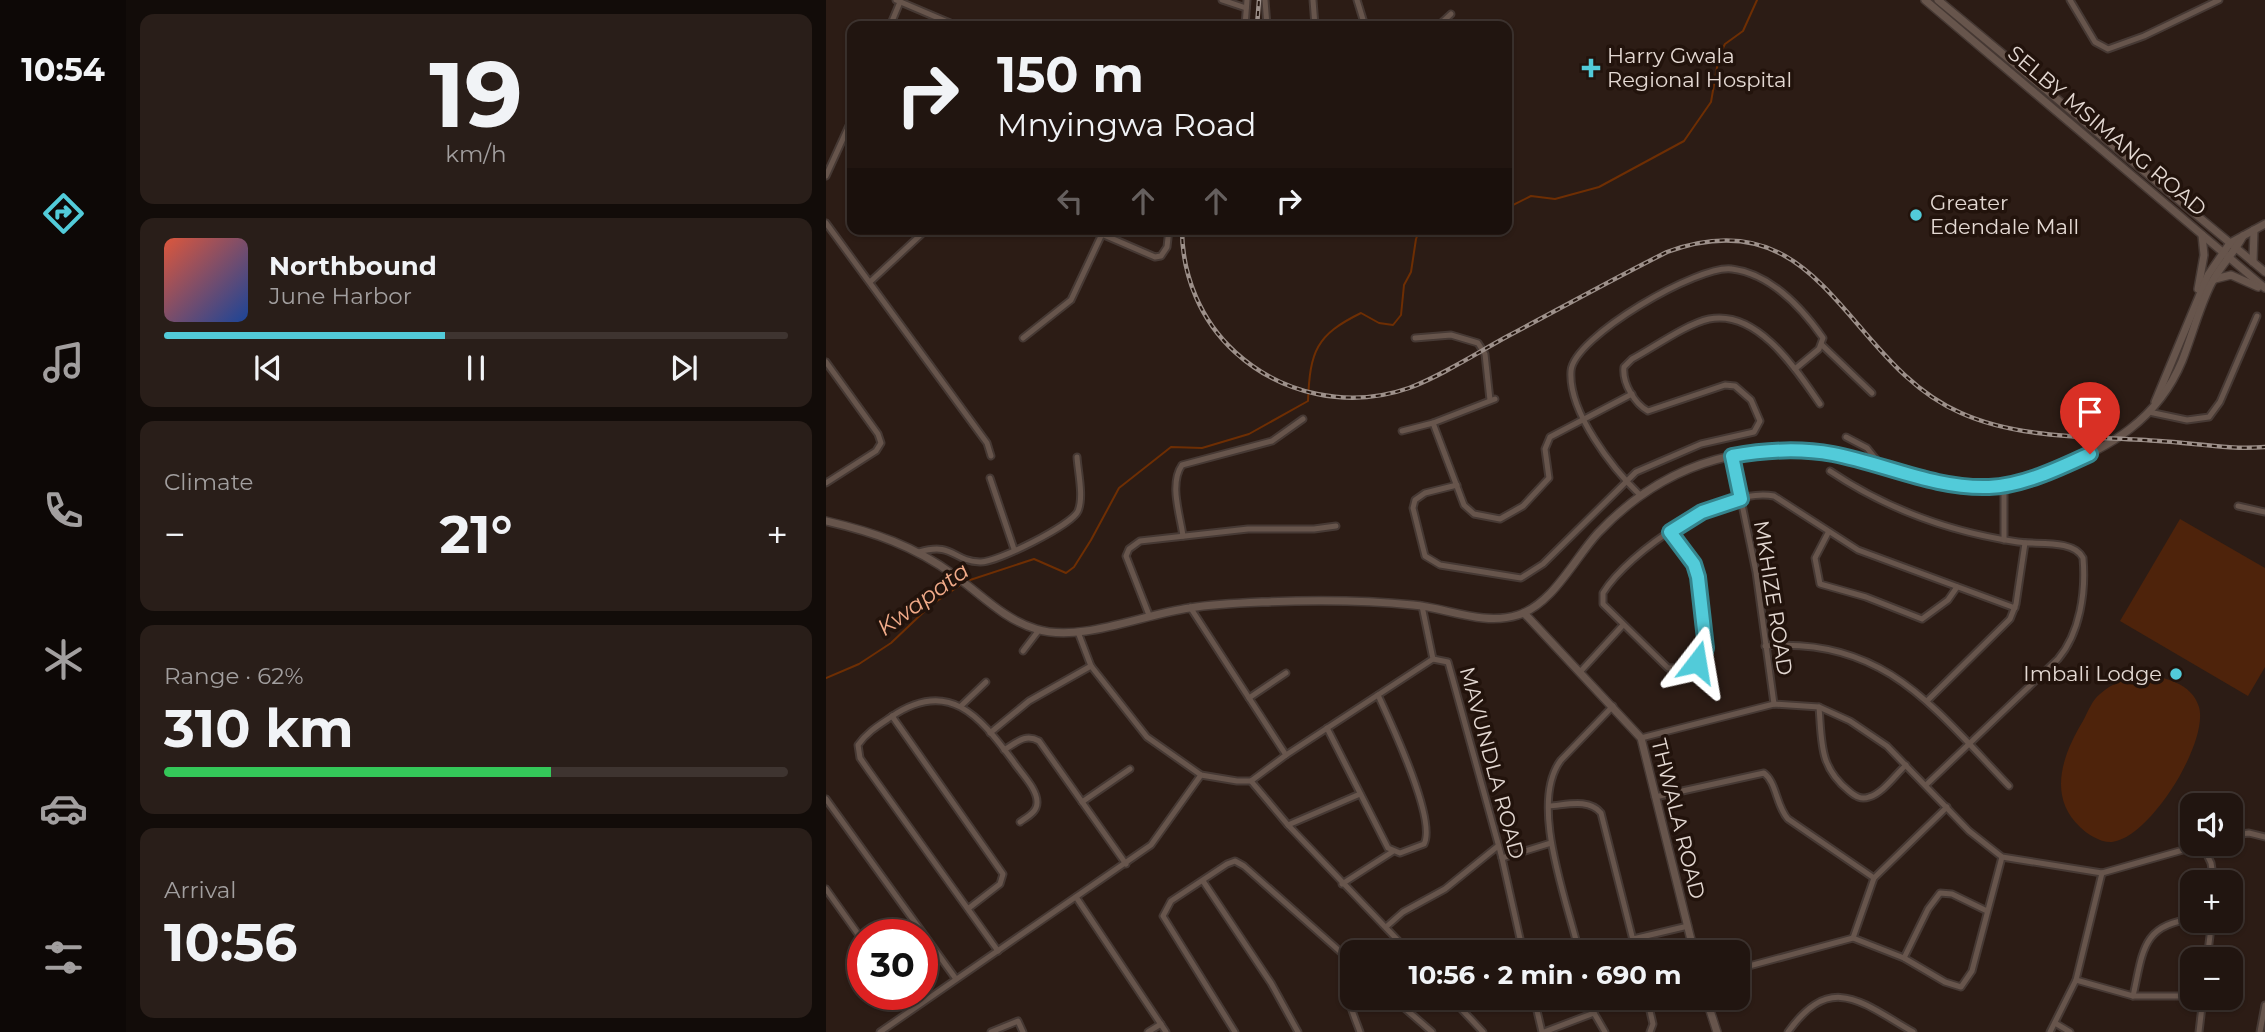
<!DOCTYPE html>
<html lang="en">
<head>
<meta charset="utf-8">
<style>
	body { margin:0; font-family:Montserrat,sans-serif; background:#291e19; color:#f1f3f6; height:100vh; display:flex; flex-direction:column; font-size:26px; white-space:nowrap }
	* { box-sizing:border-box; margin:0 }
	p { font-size:23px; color:#a29f9f }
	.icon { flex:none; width:38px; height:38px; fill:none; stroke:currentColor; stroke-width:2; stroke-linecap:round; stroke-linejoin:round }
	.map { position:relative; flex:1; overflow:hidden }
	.side { display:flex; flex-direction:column; gap:14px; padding:14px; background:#120c09; width:700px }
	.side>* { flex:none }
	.banner { position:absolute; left:21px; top:21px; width:665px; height:214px; border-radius:14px; box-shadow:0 2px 5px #0004,0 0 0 2px #3e3430; background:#211510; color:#f1f3f6; overflow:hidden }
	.controls { position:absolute; left:1354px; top:793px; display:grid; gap:14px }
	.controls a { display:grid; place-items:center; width:63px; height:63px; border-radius:14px; background:#211510; box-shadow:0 2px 5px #0004,0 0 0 2px #3e3430; font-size:35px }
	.speed { position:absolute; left:21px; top:919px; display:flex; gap:14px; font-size:35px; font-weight:700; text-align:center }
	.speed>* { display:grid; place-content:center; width:91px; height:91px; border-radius:50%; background:#211510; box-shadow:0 2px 5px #0004,0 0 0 2px #3e3430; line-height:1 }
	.speed .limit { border:10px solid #d22; background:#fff; color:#111 }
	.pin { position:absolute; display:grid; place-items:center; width:60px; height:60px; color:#fff; margin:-72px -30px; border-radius:50% 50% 50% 0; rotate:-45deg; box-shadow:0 0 7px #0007 }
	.pin .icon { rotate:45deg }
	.me { position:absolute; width:77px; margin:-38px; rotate:14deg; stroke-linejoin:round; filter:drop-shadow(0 0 5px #0008) }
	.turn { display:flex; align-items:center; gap:24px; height:147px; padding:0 35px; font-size:32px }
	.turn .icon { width:91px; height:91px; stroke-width:2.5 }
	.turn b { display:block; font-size:49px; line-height:60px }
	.lanes { display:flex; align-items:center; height:66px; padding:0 35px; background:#0003; justify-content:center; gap:35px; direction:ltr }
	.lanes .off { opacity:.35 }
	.big { font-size:52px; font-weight:700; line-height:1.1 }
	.side .card { flex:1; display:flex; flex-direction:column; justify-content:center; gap:10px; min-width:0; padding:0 24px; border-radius:14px; background:#291e19 }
	.side .dial { align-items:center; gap:0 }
	.dial b { font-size:91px; line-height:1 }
	.song { display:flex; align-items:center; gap:21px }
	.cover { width:84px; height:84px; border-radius:10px; background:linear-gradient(135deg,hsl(10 70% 55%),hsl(220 70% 35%)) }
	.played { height:7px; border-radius:4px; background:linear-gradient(90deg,#52cbd9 45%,#3e3430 45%) }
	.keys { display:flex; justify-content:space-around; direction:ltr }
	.heat { display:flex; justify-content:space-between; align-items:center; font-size:38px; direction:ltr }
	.charge { height:10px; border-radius:5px; background:linear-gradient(90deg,#34c759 62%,#3e3430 0) }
	.trip { position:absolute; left:514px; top:940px; width:410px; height:70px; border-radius:14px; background:#211510; box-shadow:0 2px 5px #0004,0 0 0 2px #3e3430; font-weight:700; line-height:70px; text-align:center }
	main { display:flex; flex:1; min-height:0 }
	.tab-bar { display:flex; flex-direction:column; width:126px; justify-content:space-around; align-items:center; background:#0d0806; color:#a29f9f }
	.tab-bar .icon { width:49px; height:49px }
	.tab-bar .active { color:#52cbd9 }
	.tab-bar b { font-size:32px; color:#f1f3f6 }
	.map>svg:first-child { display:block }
	.green { fill:#4e230b }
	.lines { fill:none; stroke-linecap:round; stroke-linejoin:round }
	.stream { stroke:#6e2e03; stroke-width:2 }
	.street-casing { stroke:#463934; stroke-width:9 }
	.secondary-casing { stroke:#463934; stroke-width:10 }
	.street { stroke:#67554c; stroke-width:5 }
	.secondary { stroke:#67554c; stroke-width:7 }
	.rail-casing { stroke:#9d908a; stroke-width:4.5 }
	.rail { stroke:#22130c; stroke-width:2; stroke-dasharray:5; stroke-linecap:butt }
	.route-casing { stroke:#35848d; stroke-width:18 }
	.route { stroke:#52cbd9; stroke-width:12 }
	.poi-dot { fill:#52cbd9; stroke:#22130c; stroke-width:2.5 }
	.labels { text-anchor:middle; stroke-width:7; stroke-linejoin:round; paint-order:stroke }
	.poi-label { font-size:21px; fill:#e4d9d3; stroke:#22130c; text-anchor:start }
	.street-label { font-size:21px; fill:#e4d9d3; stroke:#22130c }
	.water-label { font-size:23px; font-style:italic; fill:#f2ab89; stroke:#22130c }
</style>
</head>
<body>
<main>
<nav class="tab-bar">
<b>10:54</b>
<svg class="icon active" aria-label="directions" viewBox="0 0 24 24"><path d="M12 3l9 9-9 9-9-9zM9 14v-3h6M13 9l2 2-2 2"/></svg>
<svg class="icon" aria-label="music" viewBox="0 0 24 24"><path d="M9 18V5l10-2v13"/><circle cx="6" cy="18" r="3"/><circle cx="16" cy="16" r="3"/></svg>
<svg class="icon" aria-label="phone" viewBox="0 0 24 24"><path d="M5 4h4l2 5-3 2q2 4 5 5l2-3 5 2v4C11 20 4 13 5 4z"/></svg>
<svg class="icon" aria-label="climate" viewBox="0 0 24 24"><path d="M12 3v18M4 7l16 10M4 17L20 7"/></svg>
<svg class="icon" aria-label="car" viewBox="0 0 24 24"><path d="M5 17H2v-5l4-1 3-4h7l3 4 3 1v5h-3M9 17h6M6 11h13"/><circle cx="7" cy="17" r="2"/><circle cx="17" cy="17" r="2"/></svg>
<svg class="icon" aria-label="filters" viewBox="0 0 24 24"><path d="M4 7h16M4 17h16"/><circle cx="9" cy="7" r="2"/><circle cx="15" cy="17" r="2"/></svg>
</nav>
<section class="side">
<div class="card dial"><b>19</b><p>km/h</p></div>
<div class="card">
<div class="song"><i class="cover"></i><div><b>Northbound</b><p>June Harbor</p></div></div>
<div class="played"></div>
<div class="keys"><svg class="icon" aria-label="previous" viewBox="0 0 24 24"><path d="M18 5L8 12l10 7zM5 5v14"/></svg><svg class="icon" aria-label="pause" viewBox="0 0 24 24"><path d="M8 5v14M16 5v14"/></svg><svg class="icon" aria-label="next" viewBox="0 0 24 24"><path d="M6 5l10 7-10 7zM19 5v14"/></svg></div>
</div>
<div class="card"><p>Climate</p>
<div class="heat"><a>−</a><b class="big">21°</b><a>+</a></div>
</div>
<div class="card"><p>Range · 62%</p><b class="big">310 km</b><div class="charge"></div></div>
<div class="card"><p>Arrival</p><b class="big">10:56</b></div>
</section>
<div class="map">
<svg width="1439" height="1032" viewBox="0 0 1439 1032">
	<rect width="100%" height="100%" fill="#2c1c15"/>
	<g class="green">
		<path d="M 1354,519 L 1439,568 L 1439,667 L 1422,696 L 1294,621 Z"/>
		<path d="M 1317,674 C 1338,677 1366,683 1373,707 C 1383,742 1324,838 1286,842 C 1275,843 1261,834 1254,827 C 1221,796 1237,754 1257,721 C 1262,712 1266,700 1274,694 C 1286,683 1301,678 1317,674 Z"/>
	</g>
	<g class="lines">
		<g class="stream">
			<path d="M 681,208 L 705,196 L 729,199 L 773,187 L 858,141 L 885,102 L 893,56 L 899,44 L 917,31 L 931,0"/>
			<path d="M 141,581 L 208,559 L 240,573 L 248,567 L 265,540 L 293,488 L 345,447 L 376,448 L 423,434 L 482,401 C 484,351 490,335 535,313 L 553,323 L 567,325 L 575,315 L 578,285 L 585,272 L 590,239 L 594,229"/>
			<path d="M 0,678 L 33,664 L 65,643 L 105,605 L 136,584"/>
		</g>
		<defs>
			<g id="street">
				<path d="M 70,0 L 131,26"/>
				<path d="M 396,0 L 420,8"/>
				<path d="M 439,0 L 441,26"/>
				<path d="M 487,0 L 489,26"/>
				<path d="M 531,0 L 539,26"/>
				<path d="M 1244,0 L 1269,42 L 1282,49 L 1318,36 L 1393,0"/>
				<path d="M 64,26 L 74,2"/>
				<path d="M 419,26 L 421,0"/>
				<path d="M 612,26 L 625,14"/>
				<path d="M 0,176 L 26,119"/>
				<path d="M 0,223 L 161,443 L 165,456"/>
				<path d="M 264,229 L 329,257 L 335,256 L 341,247 L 343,229"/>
				<path d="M 44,282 L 101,229"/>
				<path d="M 197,338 L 245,300 L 276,234"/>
				<path d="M 589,338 L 625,335 L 652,343 L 659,354 L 664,400"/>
				<path d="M 996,345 L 1046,393"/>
				<path d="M 0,362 L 52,434 L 55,443 L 50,451 L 0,483"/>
				<path d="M 1323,412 L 1361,420 L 1383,417 L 1394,402 L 1431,316"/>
				<path d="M 607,423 L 638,505 L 648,514 L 674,519 L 697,506 L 723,478 L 719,449 L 724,437 L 806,394"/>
				<path d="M 576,431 L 607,423 L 669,399"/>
				<path d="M 1020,437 L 1041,448 L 1057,468"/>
				<path d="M 906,456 L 930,572 L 948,704"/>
				<path d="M 1004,471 C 1062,510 1124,532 1192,542 C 1210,545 1248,539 1257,558 C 1260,592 1254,633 1232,659 L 1100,785"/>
				<path d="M 164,478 L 188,549"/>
				<path d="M 631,485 L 599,493 L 589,500 L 587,508 L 599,556 L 614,565 L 695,578 L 717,564 L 810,472 L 875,444 L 928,432 L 934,421 L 925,400 L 909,386 L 899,385 L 822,411 C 809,404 796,383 798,367 L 806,359 C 827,348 860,324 883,319 C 932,309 971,371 994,404"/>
				<path d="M 814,495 C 787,469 742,412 745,371 C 747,337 873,264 906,269 C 945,274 976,308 997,338 L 993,349 L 969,369"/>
				<path d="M 1412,506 L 1439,512"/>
				<path d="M 844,532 L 868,564 L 872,577 L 880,648 C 876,664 857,668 842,668 L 777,604 L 777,593 C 802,552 898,486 948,496 L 1032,550 L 1189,608"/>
				<path d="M 1002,533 L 989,558 L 994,584 L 1040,597 L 1096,619 L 1122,600 L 1131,587"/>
				<path d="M 357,536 C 354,514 343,484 356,465 L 446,441 L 477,419"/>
				<path d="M 1178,540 L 1178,486"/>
				<path d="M 93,552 C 128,542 126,561 154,562 C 170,563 246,525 252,511 C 258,497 252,472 251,457"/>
				<path d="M 596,606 L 607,659"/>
				<path d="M 364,607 L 460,755"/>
				<path d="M 323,615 L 300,556 L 303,549 L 314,541 L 422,529 L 488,529 L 510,526"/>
				<path d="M 252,632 L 265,666 L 321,737 L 375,775 L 411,781 L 425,781 L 460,755 L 607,659 L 622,662 L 676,858 L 697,952"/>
				<path d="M 939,646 C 1058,636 1109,709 1183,786"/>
				<path d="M 197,651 L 213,630"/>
				<path d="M 754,672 L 797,625"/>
				<path d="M 423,698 L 460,673"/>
				<path d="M 1101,701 L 1184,619 L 1190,604 L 1199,543"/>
				<path d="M 135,706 L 160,682"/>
				<path d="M 993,707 C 996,743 993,767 1023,791 C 1029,796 1035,800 1043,797 C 1057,793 1070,774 1080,765"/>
				<path d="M 66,716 L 177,874 L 174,884 L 143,908"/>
				<path d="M 501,728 L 562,848 L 574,853 L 598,844 C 611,820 564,721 552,695"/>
				<path d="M 164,733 L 203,701 L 265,666"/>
				<path d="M 815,738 L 948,704 L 993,707 L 1024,721 L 1061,746 L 1143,831 L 1176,857 L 1276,873 L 1378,844"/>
				<path d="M 178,750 C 190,743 199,733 213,741 L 300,864"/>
				<path d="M 425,781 L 462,825 L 583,952"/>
				<path d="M 829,797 L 938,773 C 951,783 950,806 962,819 L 1048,878"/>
				<path d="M 0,799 L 130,979"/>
				<path d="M 256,802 L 304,769"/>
				<path d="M 723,806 C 740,805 763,798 775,813 L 810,952"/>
				<path d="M 462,825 L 534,794"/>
				<path d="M 1405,835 L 1423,833 L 1439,837"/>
				<path d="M 1376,844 L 1385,863 L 1388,882"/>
				<path d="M 676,858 L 725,843"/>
				<path d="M 377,881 L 445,983 L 472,1032"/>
				<path d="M 516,884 L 566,852"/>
				<path d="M 0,889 L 37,941"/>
				<path d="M 250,897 L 340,1032"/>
				<path d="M 560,927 L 577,912 L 619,889 L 672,846"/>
				<path d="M 1027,938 L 1048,878 L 1121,807"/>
				<path d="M 807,939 L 862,926"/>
				<path d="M 172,951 L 43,771 L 34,758 L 32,745 C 41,732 53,725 65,717 C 122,678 153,715 187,761 C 194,772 212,789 211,803 C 211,812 201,817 194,822"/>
				<path d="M 753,952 C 742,903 702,803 735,760 L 787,706"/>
				<path d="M 1078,958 L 1102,909 L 1114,893 L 1126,894 L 1161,911"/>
				<path d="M 1381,959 L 1386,920"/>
				<path d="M 912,969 L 1027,938 L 1078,958 L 1119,982 L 1135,987 L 1146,971 L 1176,857"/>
				<path d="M 527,971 C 516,992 526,1010 534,1032"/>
				<path d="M 1250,980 L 1307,996 L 1367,996"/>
				<path d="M 1307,996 C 1317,953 1315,924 1367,919"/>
				<path d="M 567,998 L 606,1032"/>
				<path d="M 625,998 L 657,1032"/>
				<path d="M 708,998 L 716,1032"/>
				<path d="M 764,998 L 768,1013 L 779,1032"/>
				<path d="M 821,998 L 827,1024 L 824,1032"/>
				<path d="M 1229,1023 L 1244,1032"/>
				<path d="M 54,1032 L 325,845 L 375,775"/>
				<path d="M 165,1032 L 192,1021 L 197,1032"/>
				<path d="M 322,1032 L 335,1024"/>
				<path d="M 409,1032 L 337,916 L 345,901 L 401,864 L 409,861 L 418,866 L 527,963"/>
				<path d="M 718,1032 L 768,1013"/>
				<path d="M 962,1032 C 1005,972 1035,1002 1087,1032"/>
				<path d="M 1224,1032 L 1250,980 L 1276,873"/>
				<path d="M 1373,1032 L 1377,998"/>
				<path d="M 1434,1032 L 1439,1005"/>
			</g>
			<g id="secondary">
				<path d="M 1099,0 L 1439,288"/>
				<path d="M 1112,0 L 1439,272"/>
				<path d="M 1427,262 L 1428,230"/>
				<path d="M 1389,279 L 1405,275 L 1432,287"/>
				<path d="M 1372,289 L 1378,255 L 1376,235"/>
				<path d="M 1329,402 L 1382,275 L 1404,243 L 1439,224"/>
				<path d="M 0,521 C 48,532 88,546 128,575 C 155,594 177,619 210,629 C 255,643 317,614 364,608 C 388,604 414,603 438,602 C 487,600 538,600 587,605 C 622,608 657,626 692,615 C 727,604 748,559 772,533 C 809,494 852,467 905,456 C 973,441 1034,462 1099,479 C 1151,492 1179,486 1228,469 C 1284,448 1332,419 1356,361 C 1366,336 1373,308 1385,284 C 1394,266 1408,253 1417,236"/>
				<path d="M 698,613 L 815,738 L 868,952"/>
				<path d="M 880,998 L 891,1032"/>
			</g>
		</defs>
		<use href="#street" class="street-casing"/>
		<use href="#secondary" class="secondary-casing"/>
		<use href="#street" class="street"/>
		<use href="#secondary" class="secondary"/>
		<defs>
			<g id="rail">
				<path d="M 431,26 L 433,0"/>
				<path d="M 356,229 C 356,276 375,321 409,352 C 456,395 523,409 583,388 C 617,375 649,354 682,336 C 735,308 787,279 841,252 C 998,195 1019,363 1135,413 C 1195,440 1269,436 1333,441 C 1368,443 1404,450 1439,447"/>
			</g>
		</defs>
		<use href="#rail" class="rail-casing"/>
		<use href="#rail" class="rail"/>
	</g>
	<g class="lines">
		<defs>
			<path id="route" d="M 871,662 L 878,655 L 880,648 L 872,577 L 868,564 L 844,532 L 876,512 L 915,499 L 906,456 C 939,450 974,448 1007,454 C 1059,464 1109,489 1163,487 C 1196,486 1234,468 1264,454"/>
		</defs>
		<use href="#route" class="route-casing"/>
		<use href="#route" class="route"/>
	</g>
	<g class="poi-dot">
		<path d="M761.5 57.5h7v7h7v7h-7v7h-7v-7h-7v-7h7z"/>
		<circle cx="1090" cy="215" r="7"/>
		<circle cx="1350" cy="674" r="7"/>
	</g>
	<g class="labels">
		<g class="poi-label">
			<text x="781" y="63">Harry Gwala<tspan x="781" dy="24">Regional Hospital</tspan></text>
			<text x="1104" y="210">Greater<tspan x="1104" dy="24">Edendale Mall</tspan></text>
			<text x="1336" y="681" text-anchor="end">Imbali Lodge</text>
		</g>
		<g class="street-label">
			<text transform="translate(1281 131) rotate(40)" y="7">SELBY MSIMANG ROAD</text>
			<text transform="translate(947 598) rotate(81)" y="7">MKHIZE ROAD</text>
			<text transform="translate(666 763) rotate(75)" y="7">MAVUNDLA ROAD</text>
			<text transform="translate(852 819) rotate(76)" y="7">THWALA ROAD</text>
		</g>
		<g class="water-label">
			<text transform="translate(97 599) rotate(-36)" y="8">Kwapata</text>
		</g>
	</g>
</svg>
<div class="controls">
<a><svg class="icon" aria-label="sound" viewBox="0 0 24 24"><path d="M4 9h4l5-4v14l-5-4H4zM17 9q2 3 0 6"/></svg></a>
<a>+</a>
<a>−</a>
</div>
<div class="speed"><div class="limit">30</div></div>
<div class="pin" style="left:1264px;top:454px;background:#d93025"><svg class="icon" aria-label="arrive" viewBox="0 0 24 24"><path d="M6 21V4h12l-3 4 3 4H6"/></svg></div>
<svg class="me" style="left:871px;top:662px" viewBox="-20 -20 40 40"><path d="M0-17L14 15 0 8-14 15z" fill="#52cbd9" stroke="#fff" stroke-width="4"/></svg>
<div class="trip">10:56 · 2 min · 690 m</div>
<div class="banner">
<div class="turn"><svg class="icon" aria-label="right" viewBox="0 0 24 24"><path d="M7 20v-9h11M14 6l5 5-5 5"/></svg><div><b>150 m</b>Mnyingwa Road</div></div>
<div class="lanes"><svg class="icon off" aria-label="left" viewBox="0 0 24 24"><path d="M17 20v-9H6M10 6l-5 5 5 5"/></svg><svg class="icon off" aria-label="ahead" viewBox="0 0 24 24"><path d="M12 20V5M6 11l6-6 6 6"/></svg><svg class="icon off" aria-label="ahead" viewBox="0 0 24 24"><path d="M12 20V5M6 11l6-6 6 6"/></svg><svg class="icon" aria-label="right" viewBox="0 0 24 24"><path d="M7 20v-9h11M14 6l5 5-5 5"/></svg></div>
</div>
</div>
</main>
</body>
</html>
